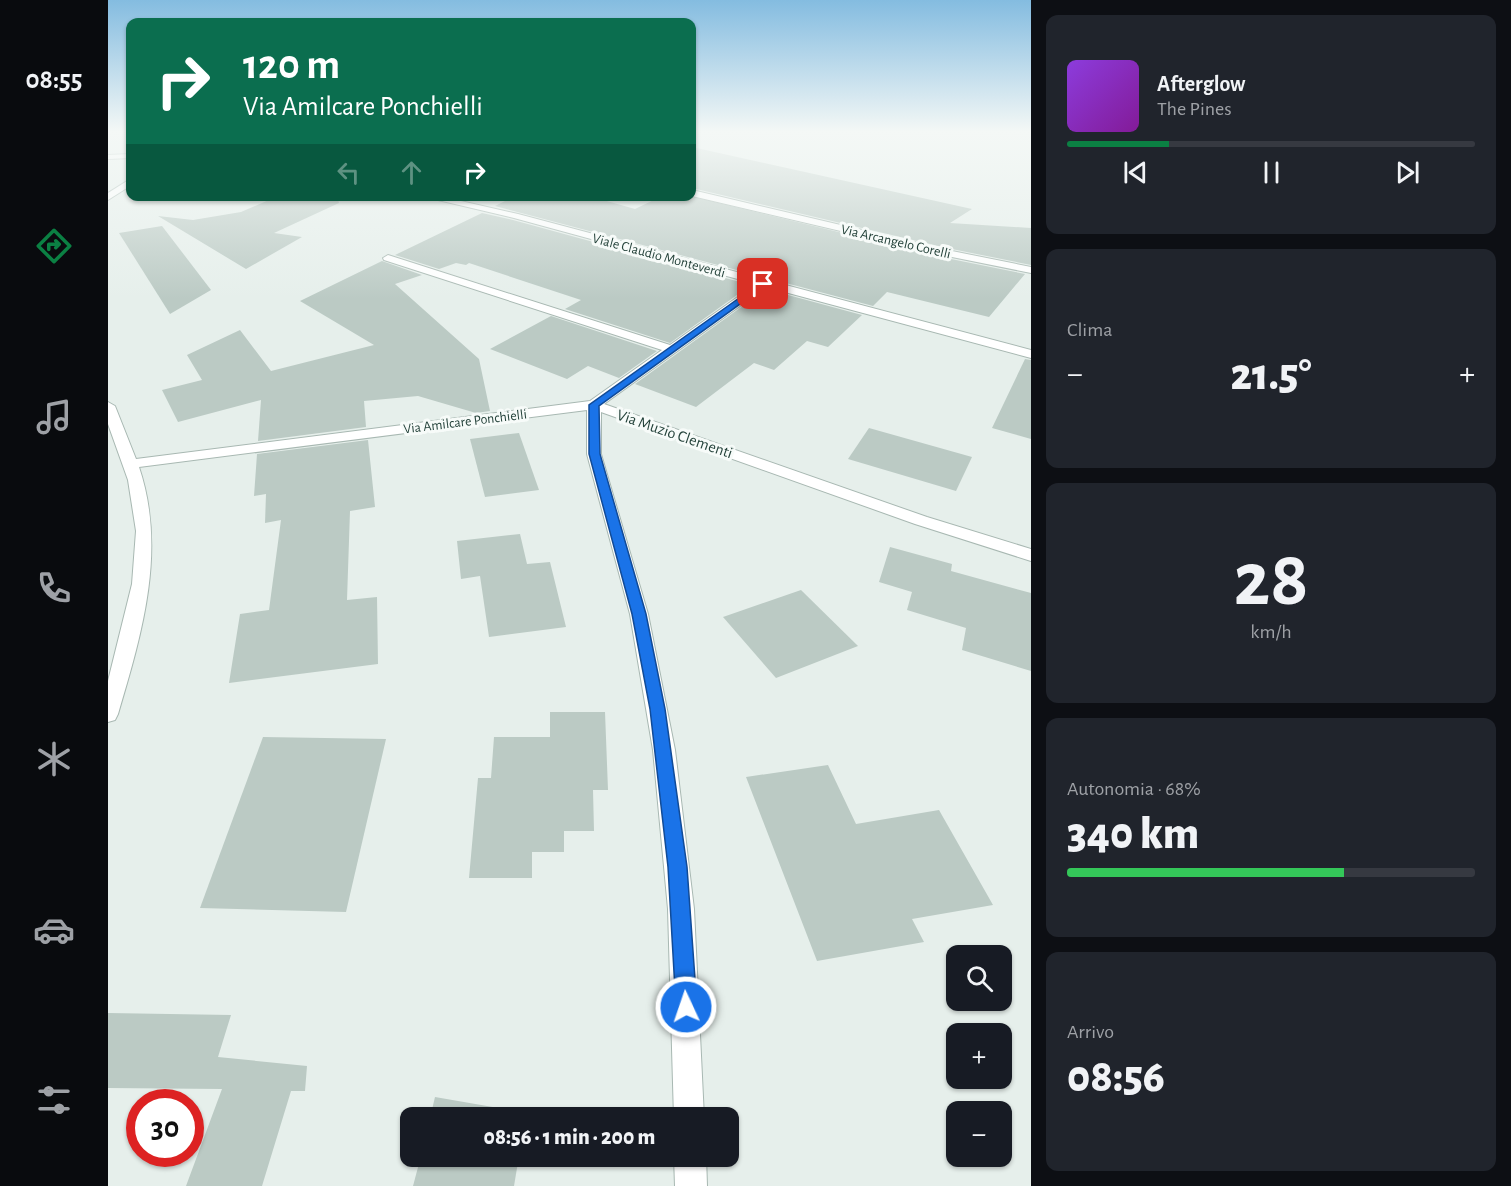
<!DOCTYPE html>
<html lang="it">
<head>
<meta charset="utf-8">
<style>
	body { margin:0; font-family:"Alegreya Sans",sans-serif; background:#20242c; color:#f1f3f6; height:100vh; display:flex; flex-direction:column; font-size:22px; white-space:nowrap }
	* { box-sizing:border-box; margin:0 }
	p { font-size:20px; color:#9ea1a6 }
	.icon { flex:none; width:33px; height:33px; fill:none; stroke:currentColor; stroke-width:2; stroke-linecap:round; stroke-linejoin:round }
	.map { position:relative; flex:1; overflow:hidden }
	.sheet { display:flex; flex-direction:column; gap:15px; padding:15px; background:#0d0f14; width:480px }
	.sheet>* { flex:none }
	.guide { position:absolute; left:18px; top:18px; width:570px; height:183px; border-radius:12px; box-shadow:0 2px 4px #0004; background:#0b6e4f; color:#fff; overflow:hidden }
	.buttons { position:absolute; left:838px; top:945px; display:grid; gap:12px }
	.buttons a { display:grid; place-items:center; width:66px; height:66px; border-radius:12px; background:#171b24; box-shadow:0 2px 4px #0004; font-size:30px }
	.speed { position:absolute; left:18px; top:1089px; display:flex; gap:12px; font-size:30px; font-weight:700; text-align:center }
	.speed>* { display:grid; place-content:center; width:78px; height:78px; border-radius:50%; background:#171b24; box-shadow:0 2px 4px #0004; line-height:1 }
	.speed .limit { border:9px solid #d22; background:#fff; color:#111 }
	.pin { position:absolute; display:grid; place-items:center; width:51px; height:51px; color:#fff; margin:-26px; border-radius:12px; box-shadow:0 3px 9px #0006 }
	.me { position:absolute; width:66px; margin:-33px; rotate:357deg; stroke-linejoin:round; filter:drop-shadow(0 0 4px #0008) }
	.turn { display:flex; align-items:center; gap:21px; height:126px; padding:0 18px; font-size:27px }
	.turn .icon { width:78px; height:78px; stroke-width:2.5 }
	.turn b { display:block; font-size:42px; line-height:51px }
	.lanes { display:flex; align-items:center; height:57px; padding:0 18px; background:#0003; justify-content:center; gap:30px; direction:ltr }
	.lanes .off { opacity:.35 }
	.big { font-size:45px; font-weight:800; line-height:1.1 }
	.sheet .widget { flex:1; display:flex; flex-direction:column; justify-content:center; gap:9px; min-width:0; padding:0 21px; border-radius:12px; background:#20242c }
	.sheet .dial { align-items:center; gap:0 }
	.dial b { font-size:78px; line-height:1 }
	.song { display:flex; align-items:center; gap:18px }
	.cover { width:72px; height:72px; border-radius:9px; background:linear-gradient(135deg,hsl(270 70% 55%),hsl(290 70% 35%)) }
	.played { height:6px; border-radius:3px; background:linear-gradient(90deg,#0b8043 25%,#363941 25%) }
	.keys { display:flex; justify-content:space-around; direction:ltr }
	.heat { display:flex; justify-content:space-between; align-items:center; font-size:33px; direction:ltr }
	.charge { height:9px; border-radius:4px; background:linear-gradient(90deg,#34c759 68%,#363941 0) }
	.trip { position:absolute; left:292px; top:1107px; width:339px; height:60px; border-radius:12px; background:#171b24; box-shadow:0 2px 4px #0004; font-weight:800; line-height:60px; text-align:center }
	main { display:flex; flex:1; min-height:0 }
	.tab-bar { display:flex; flex-direction:column; width:108px; justify-content:space-around; align-items:center; background:#090b0e; color:#9ea1a6 }
	.tab-bar .icon { width:42px; height:42px }
	.tab-bar .active { color:#0b8043 }
	.tab-bar b { font-size:27px; color:#f1f3f6 }
	.map>svg:first-child { display:block }
	.building { fill:#bbcac4 }
	.lines { fill:none; stroke-linecap:round; stroke-linejoin:round }
	.minor-casing { stroke:#a8b8b2; stroke-width:2 }
	.minor { fill:#fff; fill-rule:evenodd }
	.route { fill:#1a73e8; stroke:#114b97; stroke-width:1.5 }
	.labels { text-anchor:middle; stroke-width:6; stroke-linejoin:round; paint-order:stroke }
	.far-street-label { font-size:14px; fill:#24423a; stroke:#f7fbf9 }
	.street-label { font-size:16px; fill:#24423a; stroke:#f7fbf9 }
</style>
</head>
<body>
<main>
<nav class="tab-bar">
<b>08:55</b>
<svg class="icon active" aria-label="directions" viewBox="0 0 24 24"><path d="M12 3l9 9-9 9-9-9zM9 14v-3h6M13 9l2 2-2 2"/></svg>
<svg class="icon" aria-label="music" viewBox="0 0 24 24"><path d="M9 18V5l10-2v13"/><circle cx="6" cy="18" r="3"/><circle cx="16" cy="16" r="3"/></svg>
<svg class="icon" aria-label="phone" viewBox="0 0 24 24"><path d="M5 4h4l2 5-3 2q2 4 5 5l2-3 5 2v4C11 20 4 13 5 4z"/></svg>
<svg class="icon" aria-label="climate" viewBox="0 0 24 24"><path d="M12 3v18M4 7l16 10M4 17L20 7"/></svg>
<svg class="icon" aria-label="car" viewBox="0 0 24 24"><path d="M5 17H2v-5l4-1 3-4h7l3 4 3 1v5h-3M9 17h6M6 11h13"/><circle cx="7" cy="17" r="2"/><circle cx="17" cy="17" r="2"/></svg>
<svg class="icon" aria-label="filters" viewBox="0 0 24 24"><path d="M4 7h16M4 17h16"/><circle cx="9" cy="7" r="2"/><circle cx="15" cy="17" r="2"/></svg>
</nav>
<div class="map">
<svg width="923" height="1186" viewBox="0 0 923 1186">
	<rect width="100%" height="100%" fill="#e6efeb"/>
	<g class="building">
		<path d="M 584,147 L 864,209 L 842,223 L 923,228 L 923,265 L 839,248 L 584,188 Z"/>
		<path d="M 170,196 L 229,196 L 231,203 L 166,233 L 194,237 L 138,269 L 50,216 L 85,220 L 133,212 Z"/>
		<path d="M 407,196 L 481,196 L 527,209 L 554,196 L 582,196 L 838,258 L 917,274 L 881,317 L 779,292 L 765,306 L 387,206 Z"/>
		<path d="M 374,213 L 405,220 L 643,285 L 562,343 L 457,309 L 473,300 L 361,263 L 358,265 L 348,263 L 331,269 L 287,255 Z"/>
		<path d="M 54,226 L 103,290 L 62,314 L 11,233 Z"/>
		<path d="M 274,261 L 314,275 L 287,284 L 371,359 L 382,411 L 368,413 L 310,396 L 256,401 L 258,427 L 150,441 L 153,400 L 70,422 L 54,390 L 94,380 L 79,355 L 132,330 L 163,371 L 266,345 L 192,301 Z"/>
		<path d="M 658,289 L 754,315 L 720,347 L 699,341 L 666,370 L 646,363 L 588,407 L 527,384 Z"/>
		<path d="M 443,316 L 549,351 L 511,378 L 480,366 L 459,379 L 382,349 Z"/>
		<path d="M 917,359 L 923,360 L 923,439 L 884,428 Z"/>
		<path d="M 761,428 L 864,457 L 848,491 L 740,459 Z"/>
		<path d="M 411,433 L 431,490 L 377,497 L 362,439 Z"/>
		<path d="M 260,440 L 267,507 L 242,511 L 239,600 L 269,597 L 270,664 L 121,683 L 132,614 L 161,610 L 173,520 L 157,523 L 158,494 L 146,496 L 149,454 Z"/>
		<path d="M 412,534 L 419,564 L 442,562 L 458,627 L 381,637 L 372,576 L 353,579 L 349,541 Z"/>
		<path d="M 782,547 L 844,564 L 843,571 L 923,593 L 923,671 L 854,650 L 858,628 L 799,610 L 804,592 L 771,582 Z"/>
		<path d="M 693,590 L 750,646 L 668,678 L 615,617 Z"/>
		<path d="M 442,712 L 497,712 L 500,790 L 485,790 L 486,831 L 456,831 L 456,852 L 424,852 L 424,878 L 361,878 L 370,778 L 383,778 L 386,737 L 442,737 Z"/>
		<path d="M 155,737 L 278,739 L 238,912 L 92,908 Z"/>
		<path d="M 720,765 L 748,824 L 831,810 L 885,905 L 804,919 L 816,942 L 709,961 L 638,777 Z"/>
		<path d="M 0,1013 L 123,1015 L 110,1057 L 199,1066 L 197,1091 L 183,1091 L 154,1186 L 78,1186 L 114,1089 L 0,1088 Z"/>
		<path d="M 327,1097 L 419,1113 L 418,1118 L 322,1118 Z"/>
		<path d="M 313,1156 L 411,1156 L 406,1186 L 305,1186 Z"/>
	</g>
	<g class="lines">
		<defs>
			<g id="minor">
				<path d="M 22,154 L 22,158 L 0,159 L 0,155 Z"/>
				<path d="M 19,181 L 22,181 L 22,186 L 0,200 L 0,193 Z"/>
				<path d="M 584,190 L 839,250 L 923,267 L 923,273 L 839,256 L 584,196 Z"/>
				<path d="M 313,196 L 331,196 L 410,214 L 923,350 L 923,358 L 658,287 L 496,404 L 819,517 L 923,549 L 923,561 L 807,524 L 493,412 L 493,454 L 540,614 L 567,750 L 586,909 L 596,1118 L 566,1118 L 560,909 L 545,750 L 522,614 L 479,454 L 479,410 L 31,467 C 59,550 34,633 10,714 L 7,720 L 0,722 L 0,681 L 24,584 L 28,531 L 20,480 L 0,424 L 0,402 L 7,406 L 28,459 L 482,401 L 554,350 L 276,260 L 275,258 L 280,255 L 562,345 L 648,284 L 406,218 Z"/>
				<path d="M 566,1156 L 598,1156 L 599,1186 L 567,1186 Z"/>
			</g>
		</defs>
		<use href="#minor" class="minor-casing"/>
		<use href="#minor" class="minor"/>
	</g>
	<linearGradient id="sky" x2="0" y2="1"><stop stop-color="#84bce0"/><stop offset="0.44" stop-color="#f4f8f6"/><stop offset="1" stop-color="#f4f8f6" stop-opacity="0"/></linearGradient>
	<rect width="923" height="299" fill="url(#sky)"/>
	<path class="route" d="M 655,281 L 657,282 L 657,286 L 491,406 L 492,454 L 538,614 L 557,709 L 579,867 L 589,1007 L 586,1014 L 578,1017 L 571,1014 L 568,1007 L 560,867 L 542,709 L 524,614 L 481,454 L 481,405 Z"/>
	<g class="labels">
		<g class="far-street-label">
			<text transform="translate(788 241) rotate(13)" y="5">Via Arcangelo Corelli</text>
			<text transform="translate(551 255) rotate(15)" y="5">Viale Claudio Monteverdi</text>
			<text transform="translate(357 421) rotate(-7)" y="5">Via Amilcare Ponchielli</text>
		</g>
		<g class="street-label">
			<text transform="translate(567 433) rotate(19)" y="6">Via Muzio Clementi</text>
		</g>
	</g>
</svg>
<div class="buttons">
<a><svg class="icon" aria-label="search" viewBox="0 0 24 24"><circle cx="10" cy="10" r="6"/><path d="M15 15l6 6"/></svg></a>
<a>+</a>
<a>−</a>
</div>
<div class="speed"><div class="limit">30</div></div>
<div class="pin" style="left:655px;top:284px;background:#d93025"><svg class="icon" aria-label="arrive" viewBox="0 0 24 24"><path d="M6 21V4h12l-3 4 3 4H6"/></svg></div>
<svg class="me" style="left:578px;top:1007px" viewBox="-20 -20 40 40"><circle r="17" fill="#1a73e8" stroke="#fff" stroke-width="3"/><path d="M0-11L8 9 0 5-8 9z" fill="#fff"/></svg>
<div class="trip">08:56 · 1 min · 200 m</div>
<div class="guide">
<div class="turn"><svg class="icon" aria-label="right" viewBox="0 0 24 24"><path d="M7 20v-9h11M14 6l5 5-5 5"/></svg><div><b>120 m</b>Via Amilcare Ponchielli</div></div>
<div class="lanes"><svg class="icon off" aria-label="left" viewBox="0 0 24 24"><path d="M17 20v-9H6M10 6l-5 5 5 5"/></svg><svg class="icon off" aria-label="ahead" viewBox="0 0 24 24"><path d="M12 20V5M6 11l6-6 6 6"/></svg><svg class="icon" aria-label="right" viewBox="0 0 24 24"><path d="M7 20v-9h11M14 6l5 5-5 5"/></svg></div>
</div>
</div>
<section class="sheet">
<div class="widget">
<div class="song"><i class="cover"></i><div><b>Afterglow</b><p>The Pines</p></div></div>
<div class="played"></div>
<div class="keys"><svg class="icon" aria-label="previous" viewBox="0 0 24 24"><path d="M18 5L8 12l10 7zM5 5v14"/></svg><svg class="icon" aria-label="pause" viewBox="0 0 24 24"><path d="M8 5v14M16 5v14"/></svg><svg class="icon" aria-label="next" viewBox="0 0 24 24"><path d="M6 5l10 7-10 7zM19 5v14"/></svg></div>
</div>
<div class="widget"><p>Clima</p>
<div class="heat"><a>−</a><b class="big">21.5°</b><a>+</a></div>
</div>
<div class="widget dial"><b>28</b><p>km/h</p></div>
<div class="widget"><p>Autonomia · 68%</p><b class="big">340 km</b><div class="charge"></div></div>
<div class="widget"><p>Arrivo</p><b class="big">08:56</b></div>
</section>
</main>
</body>
</html>
